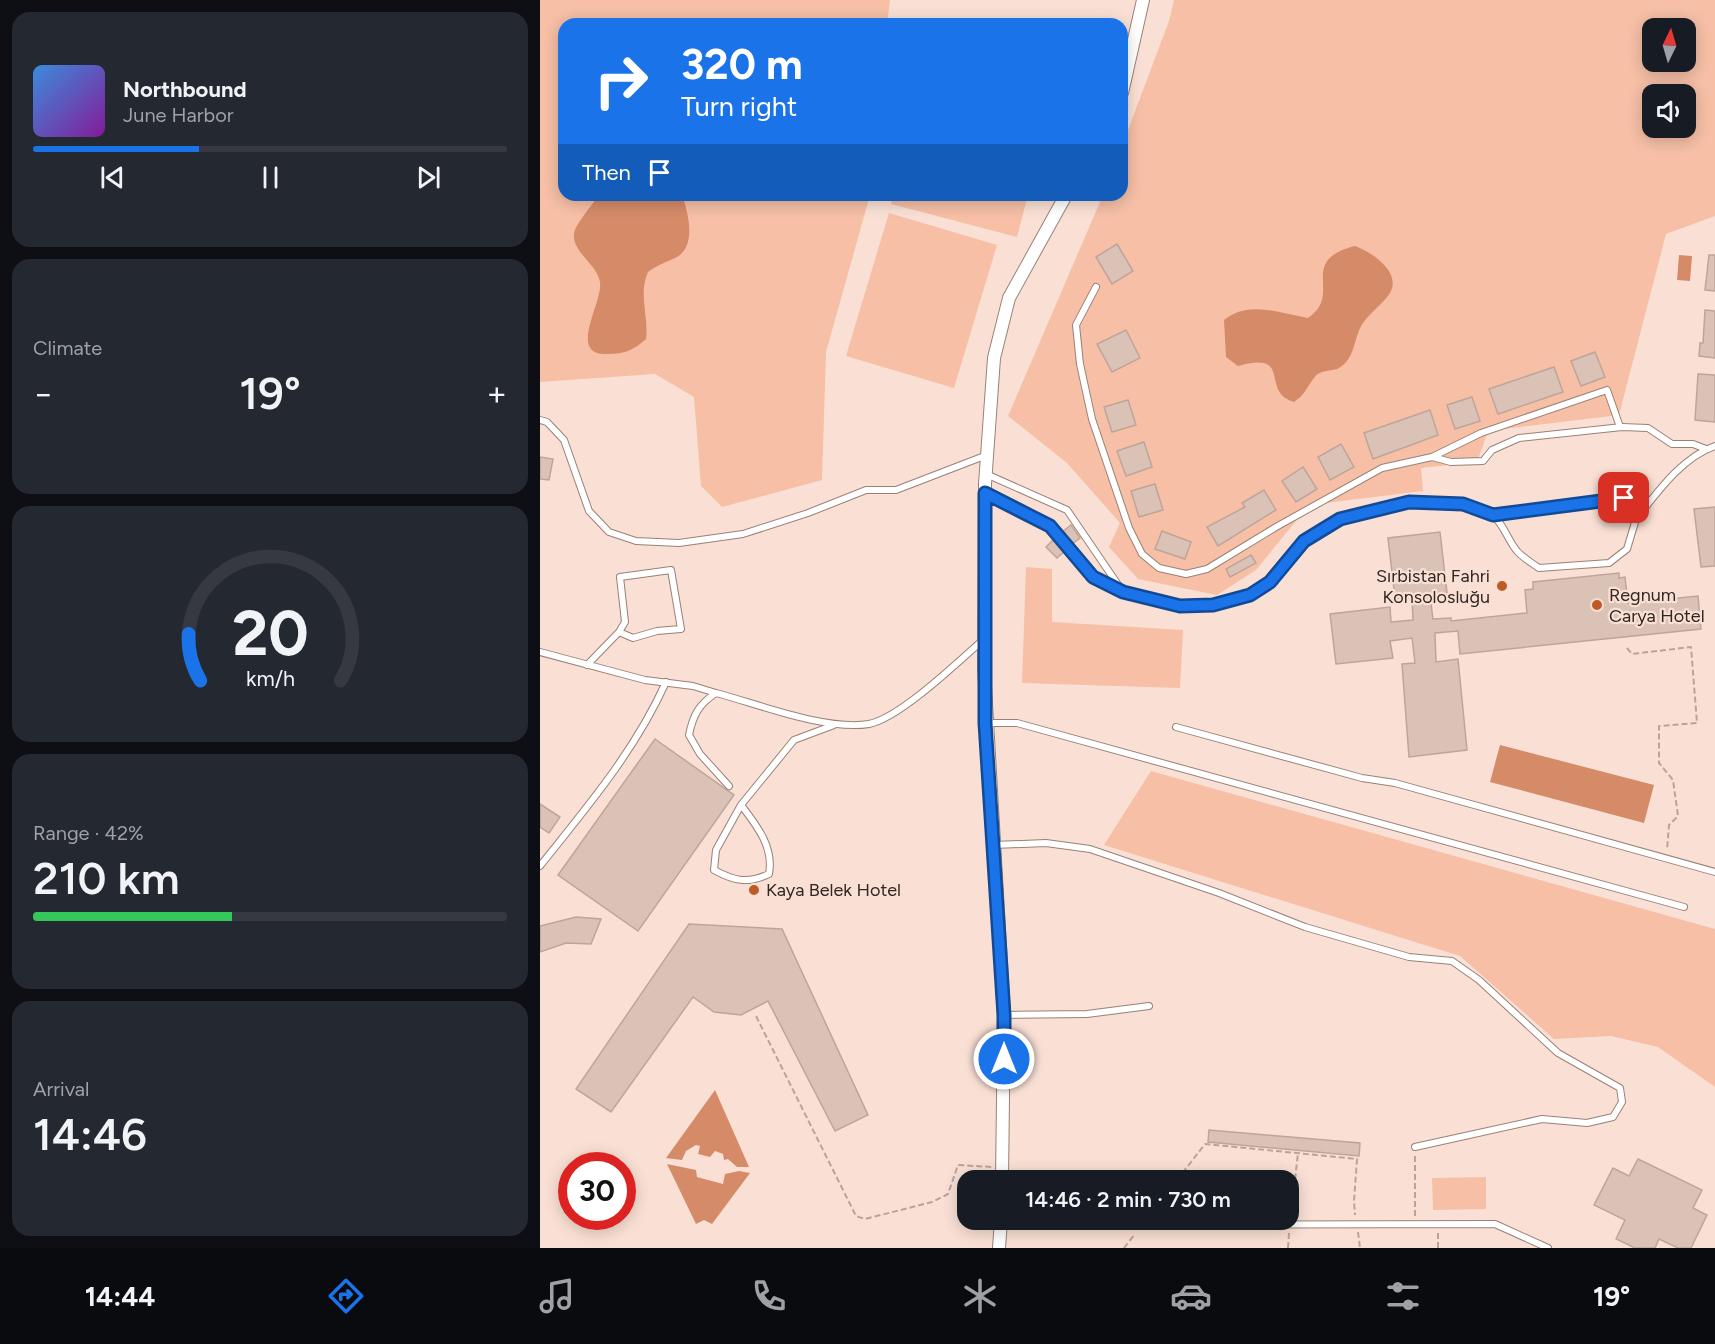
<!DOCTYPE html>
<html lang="en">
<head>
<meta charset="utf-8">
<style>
	body { margin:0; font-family:Figtree,sans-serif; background:#242831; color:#f1f3f6; height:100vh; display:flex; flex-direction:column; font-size:22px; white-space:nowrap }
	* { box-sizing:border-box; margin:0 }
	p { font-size:20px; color:#9ea1a6 }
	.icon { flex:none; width:33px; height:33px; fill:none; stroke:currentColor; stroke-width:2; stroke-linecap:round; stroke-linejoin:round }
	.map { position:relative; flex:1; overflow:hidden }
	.panel { display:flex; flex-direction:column; gap:12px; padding:12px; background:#0d0f14; width:540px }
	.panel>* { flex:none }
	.hud { position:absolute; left:18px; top:18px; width:570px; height:183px; border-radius:18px; box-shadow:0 3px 15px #0003; background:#1a73e8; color:#fff; overflow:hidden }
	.needle { width:39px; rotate:5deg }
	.fabs { position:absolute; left:1102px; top:18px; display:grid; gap:12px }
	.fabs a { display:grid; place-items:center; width:54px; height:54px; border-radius:12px; background:#171b24; box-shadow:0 3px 15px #0003; font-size:30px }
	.speed { position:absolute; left:18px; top:1152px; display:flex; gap:12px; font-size:30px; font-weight:700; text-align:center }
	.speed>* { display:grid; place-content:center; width:78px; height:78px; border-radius:50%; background:#171b24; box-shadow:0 3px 15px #0003; line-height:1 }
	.speed .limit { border:9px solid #d22; background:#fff; color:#111 }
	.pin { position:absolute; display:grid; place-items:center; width:51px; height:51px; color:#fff; margin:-26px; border-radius:12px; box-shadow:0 3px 9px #0006 }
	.me { position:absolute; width:66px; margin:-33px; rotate:0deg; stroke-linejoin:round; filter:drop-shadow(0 0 4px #0008) }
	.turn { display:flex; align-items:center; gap:21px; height:126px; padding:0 24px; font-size:27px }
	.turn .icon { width:78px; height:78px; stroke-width:2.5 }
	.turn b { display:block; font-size:42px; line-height:51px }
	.then { display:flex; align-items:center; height:57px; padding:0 24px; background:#0003; gap:12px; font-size:22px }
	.big { font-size:45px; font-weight:600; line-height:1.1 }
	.panel .tile { flex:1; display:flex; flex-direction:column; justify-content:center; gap:9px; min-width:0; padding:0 21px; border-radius:18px; background:#242831 }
	.panel .dial { align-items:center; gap:0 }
	.dial svg { height:156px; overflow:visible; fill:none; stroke:#363941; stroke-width:7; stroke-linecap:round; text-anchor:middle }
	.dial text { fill:#f1f3f6; stroke:none }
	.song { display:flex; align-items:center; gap:18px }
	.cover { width:72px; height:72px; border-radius:9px; background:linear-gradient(135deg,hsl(210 70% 55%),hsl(290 70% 35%)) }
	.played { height:6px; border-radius:3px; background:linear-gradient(90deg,#1a73e8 35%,#363941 35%) }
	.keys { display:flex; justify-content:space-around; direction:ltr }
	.heat { display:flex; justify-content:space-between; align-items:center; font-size:33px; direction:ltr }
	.charge { height:9px; border-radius:4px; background:linear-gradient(90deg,#34c759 42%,#363941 0) }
	.trip { position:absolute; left:417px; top:1170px; width:342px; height:60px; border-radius:18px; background:#171b24; box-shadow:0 3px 15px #0003; font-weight:600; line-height:60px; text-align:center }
	.dock { display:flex; height:96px; justify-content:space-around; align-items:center; background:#090b0e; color:#9ea1a6 }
	.dock .icon { width:42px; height:42px }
	.dock .on { color:#1a73e8 }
	.dock b { font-size:27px; color:#f1f3f6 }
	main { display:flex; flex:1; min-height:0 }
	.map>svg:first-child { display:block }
	.green { fill:#f6bfa6; fill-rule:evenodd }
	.water { fill:#d58b68 }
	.building { fill:#dbc2b6; stroke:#bea59a; stroke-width:1.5 }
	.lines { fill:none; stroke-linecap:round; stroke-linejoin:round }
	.service-casing { stroke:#998176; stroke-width:8 }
	.minor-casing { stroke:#998176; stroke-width:14 }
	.path { stroke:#b9a49a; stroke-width:2; stroke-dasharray:6 3; stroke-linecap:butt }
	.service { stroke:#fff; stroke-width:6 }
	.minor { stroke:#fff; stroke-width:12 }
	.route-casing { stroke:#114b97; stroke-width:15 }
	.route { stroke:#1a73e8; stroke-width:10 }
	.poi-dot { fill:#be5a23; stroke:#fae0d4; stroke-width:2 }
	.labels { text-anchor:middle; stroke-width:4.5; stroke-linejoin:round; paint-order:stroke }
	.poi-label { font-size:18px; fill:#302622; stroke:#fae0d4; text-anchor:start }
</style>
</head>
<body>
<main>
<section class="panel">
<div class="tile">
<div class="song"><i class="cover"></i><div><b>Northbound</b><p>June Harbor</p></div></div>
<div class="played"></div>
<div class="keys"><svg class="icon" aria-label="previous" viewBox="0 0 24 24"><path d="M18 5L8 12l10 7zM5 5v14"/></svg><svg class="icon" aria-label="pause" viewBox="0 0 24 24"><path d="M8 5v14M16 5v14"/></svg><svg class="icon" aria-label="next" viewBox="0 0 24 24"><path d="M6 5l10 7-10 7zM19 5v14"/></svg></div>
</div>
<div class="tile"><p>Climate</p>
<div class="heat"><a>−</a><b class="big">19°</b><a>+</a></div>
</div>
<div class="tile dial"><svg viewBox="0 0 100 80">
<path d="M14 69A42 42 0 1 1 86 69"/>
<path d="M14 69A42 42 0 0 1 8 45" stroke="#1a73e8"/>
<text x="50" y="56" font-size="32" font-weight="700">20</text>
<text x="50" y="72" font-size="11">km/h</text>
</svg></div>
<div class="tile"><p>Range · 42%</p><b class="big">210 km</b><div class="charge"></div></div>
<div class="tile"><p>Arrival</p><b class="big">14:46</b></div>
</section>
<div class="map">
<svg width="1175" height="1248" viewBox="0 0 1175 1248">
	<rect width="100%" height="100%" fill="#fae0d4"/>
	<g class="green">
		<path d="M 0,0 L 350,0 L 347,24 L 24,24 L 24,195 L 330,195 L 286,352 L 282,480 L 182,507 L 161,486 L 154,397 L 115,374 L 0,382 Z"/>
		<path d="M 634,0 L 1175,0 L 1175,216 L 1126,234 L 1079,415 L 948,431 L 937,462 L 881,468 L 883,491 L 769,505 L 716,570 L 677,595 L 598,579 L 569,547 L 580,523 L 527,463 L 468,416 L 563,195 L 582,195 L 582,146 L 629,21 ZM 1113,28 L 1146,28 L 1146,62 L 1113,62 ZM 1113,94 L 1146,94 L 1146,128 L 1113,128 Z"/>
		<path d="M 353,195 L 488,195 L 477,237 L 351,204 Z"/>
		<path d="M 349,213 L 457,245 L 414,388 L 306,356 Z"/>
		<path d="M 486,567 L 512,569 L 512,622 L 643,630 L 640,688 L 482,683 Z"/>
		<path d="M 611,771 L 1175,929 L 1175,1087 L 1118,1047 L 1071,1036 L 1014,1039 L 920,956 L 564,845 Z"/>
		<path d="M 946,1177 L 946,1209 L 893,1210 L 892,1178 Z"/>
	</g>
	<g class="water">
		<path d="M 58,195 L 142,195 C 148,212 157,245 137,257 C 127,262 117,265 108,272 C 98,294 109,317 106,339 C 94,350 84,354 68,354 C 26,356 63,303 60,282 C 57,264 32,252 34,234 C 35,224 53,205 58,195 Z"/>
		<path d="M 815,246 C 832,252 865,274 848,296 C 840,306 830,313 823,323 C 813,338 816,358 799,368 C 791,372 780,369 774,378 C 766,388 765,395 754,402 C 719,392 754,350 698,366 L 686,357 L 684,320 C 709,300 739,313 768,318 C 804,294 756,261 815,246 Z"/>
		<path d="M 1139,255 L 1152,256 L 1150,281 L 1137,280 Z"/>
		<path d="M 960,745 L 1114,785 L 1104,823 L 950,782 Z"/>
		<path d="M 175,1090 L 209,1167 L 197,1167 L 188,1159 L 184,1160 L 183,1154 L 175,1151 L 170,1157 L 158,1154 L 160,1146 L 156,1145 L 146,1151 L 142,1160 L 126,1158 Z"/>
		<path d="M 127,1164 L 156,1170 L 157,1177 L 183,1184 L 185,1174 L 199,1171 L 210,1173 L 172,1224 L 164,1220 L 156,1224 Z"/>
	</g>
	<g class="building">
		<path d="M 577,244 L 593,271 L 572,284 L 556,257 Z"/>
		<path d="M 1169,255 L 1175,255 L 1175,291 L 1165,290 Z"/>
		<path d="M 1165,310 L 1175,311 L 1175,358 L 1159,356 L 1160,343 L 1163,343 Z"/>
		<path d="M 586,330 L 600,358 L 572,372 L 557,344 Z"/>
		<path d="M 1055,352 L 1065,377 L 1041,386 L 1031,361 Z"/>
		<path d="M 1014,367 L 1023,392 L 958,414 L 949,389 Z"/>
		<path d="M 1158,374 L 1175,375 L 1175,422 L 1155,420 Z"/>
		<path d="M 932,397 L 940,421 L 915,429 L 907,405 Z"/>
		<path d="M 588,400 L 596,425 L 572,432 L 564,407 Z"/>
		<path d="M 890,410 L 898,435 L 833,459 L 824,433 Z"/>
		<path d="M 604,442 L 612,467 L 586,476 L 577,451 Z"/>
		<path d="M 801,444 L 814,467 L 790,480 L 778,457 Z"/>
		<path d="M 0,457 L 13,459 L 9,480 L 0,479 Z"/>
		<path d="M 763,467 L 777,489 L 756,502 L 742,481 Z"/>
		<path d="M 615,484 L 623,510 L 599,517 L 591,491 Z"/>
		<path d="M 724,490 L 736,510 L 678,546 L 667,527 L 705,507 L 702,503 Z"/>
		<path d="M 1175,507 L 1175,566 L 1161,567 L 1154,509 Z"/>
		<path d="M 531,525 L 540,538 L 532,544 L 522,532 Z"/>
		<path d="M 622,531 L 651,542 L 645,559 L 615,549 Z"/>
		<path d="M 900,532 L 907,593 L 890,596 L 893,619 L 911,618 L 911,621 L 987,613 L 985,590 L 993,589 L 993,582 L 1079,573 L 1079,578 L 1085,577 L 1088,603 L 1158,596 L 1161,629 L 920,654 L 918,631 L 895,633 L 896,662 L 918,659 L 927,750 L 869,757 L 862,664 L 875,663 L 872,638 L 850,641 L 853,658 L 796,664 L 790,614 L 850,607 L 851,622 L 873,620 L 872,599 L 855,598 L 848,538 Z"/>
		<path d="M 514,539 L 525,551 L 517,558 L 506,547 Z"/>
		<path d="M 711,555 L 716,563 L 690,577 L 686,569 Z"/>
		<path d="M 115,739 L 194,795 L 98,931 L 18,875 Z"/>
		<path d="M 0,804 L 20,817 L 9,833 L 0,827 Z"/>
		<path d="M 36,917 L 61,919 L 51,944 L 26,943 L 0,952 L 0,926 Z"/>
		<path d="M 149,924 L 242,929 L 328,1115 L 295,1131 L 228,1001 L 201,1015 L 174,1012 L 153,997 L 71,1112 L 36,1089 Z"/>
		<path d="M 669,1130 L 820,1143 L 819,1156 L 668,1142 Z"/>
		<path d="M 1098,1159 L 1162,1190 L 1153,1208 L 1167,1215 L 1151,1248 L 1138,1248 L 1119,1239 L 1115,1248 L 1095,1248 L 1076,1239 L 1085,1220 L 1054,1205 L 1073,1168 L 1089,1176 Z"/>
	</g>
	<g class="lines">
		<defs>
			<g id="service">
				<path d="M 556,287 L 536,325 L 540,364 L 552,419 L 589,528 L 602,554 L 619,568 L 646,574 L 667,569 L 736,527 L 842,468 L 892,457 L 911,462 L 943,461 L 952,450 L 979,438 L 1082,427 L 1108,428 L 1132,444 L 1153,444 L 1166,449"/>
				<path d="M 0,420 L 7,422 L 24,440 L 49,511 L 69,532 L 96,541 L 139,543 L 203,534 L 268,513 L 326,490 L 356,490 L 447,455"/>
				<path d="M 892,457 L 941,433 L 1067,390 L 1080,427"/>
				<path d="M 446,494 L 510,526 L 553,577 L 583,592 L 527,510 L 446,474"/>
				<path d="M 1096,519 C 1117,493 1142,457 1175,446"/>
				<path d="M 583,592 C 631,603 658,612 707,595 C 735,586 744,556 766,540 C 806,510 906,485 951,514 C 963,522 968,541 977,551 C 983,558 992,563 999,568 L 1069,563 L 1087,549 L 1096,519 L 1084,498 L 953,515"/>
				<path d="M 0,652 L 105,680 L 153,686 L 176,693"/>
				<path d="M 47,665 L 79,632 L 85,622 L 80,577 L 131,570 L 141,629 L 117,631 L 93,638 L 79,632"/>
				<path d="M 446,723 L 477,723 L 1144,907"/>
				<path d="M 636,727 L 822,778 L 855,783 L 1175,872"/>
				<path d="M 189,786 L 160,754 L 149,735 C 153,715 159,704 176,693 C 218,704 286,731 329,724 C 360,718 419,661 444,639"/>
				<path d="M 201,805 C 217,826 234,847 229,874 C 208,884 194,881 174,870 L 176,850 L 201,805 L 254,740 L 294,725"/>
				<path d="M 454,845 L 506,843 L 550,849 L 679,893 L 765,927 L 869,957 L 912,961 L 939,980 L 1018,1053 L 1080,1088 L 1082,1102 L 1073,1117 L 1047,1123 L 1002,1119 L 875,1147"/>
				<path d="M 0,866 C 47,807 95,751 126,682"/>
				<path d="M 464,1015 L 547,1014 L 609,1006"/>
				<path d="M 461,1225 L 955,1224 L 1008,1248"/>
			</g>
			<g id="minor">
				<path d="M 582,93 L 603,0"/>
				<path d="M 462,1180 L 464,1015 L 444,669 L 445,484 L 454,358 L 469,298 L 526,195"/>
				<path d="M 459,1248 L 461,1220"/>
			</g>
		</defs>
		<use href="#service" class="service-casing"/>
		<use href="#minor" class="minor-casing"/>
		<g class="path">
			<path d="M 1087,648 L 1092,654 L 1151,647 L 1157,723 L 1119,726 L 1119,763 L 1133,780 L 1138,816 L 1129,825 L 1127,850"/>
			<path d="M 216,1016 L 316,1216 L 325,1219 L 392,1202 L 408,1194 L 418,1165 L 452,1167"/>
			<path d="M 875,1156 L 875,1216"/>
			<path d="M 637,1180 L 665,1144 L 817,1159 L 814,1201 L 815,1215"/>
			<path d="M 751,1215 L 758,1153"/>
			<path d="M 818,1232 L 820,1248"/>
			<path d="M 584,1248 L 595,1234"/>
			<path d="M 748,1248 L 749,1233"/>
			<path d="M 898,1248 L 898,1233"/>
		</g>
		<use href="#service" class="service"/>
		<use href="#minor" class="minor"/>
	</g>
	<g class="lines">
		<defs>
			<path id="route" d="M 464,1059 L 464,1015 L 445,723 L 445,493 L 510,526 L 553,577 L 583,592 L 640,606 L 673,605 L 710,595 L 730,582 L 764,541 L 800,519 L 869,502 L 923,504 L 953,515 L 1084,498"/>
		</defs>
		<use href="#route" class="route-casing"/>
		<use href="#route" class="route"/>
	</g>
	<g class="poi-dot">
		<circle cx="962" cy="586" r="6"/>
		<circle cx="1057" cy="605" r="6"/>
		<circle cx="214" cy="890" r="6"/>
	</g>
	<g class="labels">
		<g class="poi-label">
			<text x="950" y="582" text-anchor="end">Sırbistan Fahri<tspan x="950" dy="21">Konsolosluğu</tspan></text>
			<text x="1069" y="601">Regnum<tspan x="1069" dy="21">Carya Hotel</tspan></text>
			<text x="226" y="896">Kaya Belek Hotel</text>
		</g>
	</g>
</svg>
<div class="fabs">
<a><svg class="needle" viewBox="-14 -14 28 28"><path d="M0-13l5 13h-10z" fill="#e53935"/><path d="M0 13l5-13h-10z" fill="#9ea1a6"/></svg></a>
<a><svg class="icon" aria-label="sound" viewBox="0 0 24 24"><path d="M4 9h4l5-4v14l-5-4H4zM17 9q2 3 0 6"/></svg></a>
</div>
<div class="speed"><div class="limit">30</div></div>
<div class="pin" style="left:1084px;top:498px;background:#d93025"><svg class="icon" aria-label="arrive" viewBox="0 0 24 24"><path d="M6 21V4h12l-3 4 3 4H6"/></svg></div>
<svg class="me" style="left:464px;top:1059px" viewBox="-20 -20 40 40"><circle r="17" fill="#1a73e8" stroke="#fff" stroke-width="3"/><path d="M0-11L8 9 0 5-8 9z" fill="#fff"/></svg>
<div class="trip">14:46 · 2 min · 730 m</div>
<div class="hud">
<div class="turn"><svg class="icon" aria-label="right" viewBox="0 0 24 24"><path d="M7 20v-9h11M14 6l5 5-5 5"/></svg><div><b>320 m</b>Turn right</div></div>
<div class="then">Then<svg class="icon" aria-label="arrive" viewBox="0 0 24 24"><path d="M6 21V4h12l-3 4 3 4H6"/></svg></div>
</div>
</div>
</main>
<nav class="dock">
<b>14:44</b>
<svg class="icon on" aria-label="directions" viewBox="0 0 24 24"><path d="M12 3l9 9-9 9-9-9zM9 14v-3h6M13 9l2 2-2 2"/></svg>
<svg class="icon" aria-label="music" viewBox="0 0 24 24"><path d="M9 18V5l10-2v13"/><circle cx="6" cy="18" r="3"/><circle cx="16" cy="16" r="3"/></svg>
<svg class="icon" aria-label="phone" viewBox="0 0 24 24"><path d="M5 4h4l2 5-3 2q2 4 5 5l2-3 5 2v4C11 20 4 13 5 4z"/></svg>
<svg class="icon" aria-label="climate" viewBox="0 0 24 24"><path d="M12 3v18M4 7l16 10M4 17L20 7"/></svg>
<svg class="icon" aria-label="car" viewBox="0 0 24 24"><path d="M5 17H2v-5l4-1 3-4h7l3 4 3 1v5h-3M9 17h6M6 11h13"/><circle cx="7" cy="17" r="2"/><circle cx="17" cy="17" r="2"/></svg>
<svg class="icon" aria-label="filters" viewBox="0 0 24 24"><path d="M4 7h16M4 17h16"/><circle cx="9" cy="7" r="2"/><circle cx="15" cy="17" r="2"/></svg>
<b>19°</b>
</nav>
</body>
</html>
